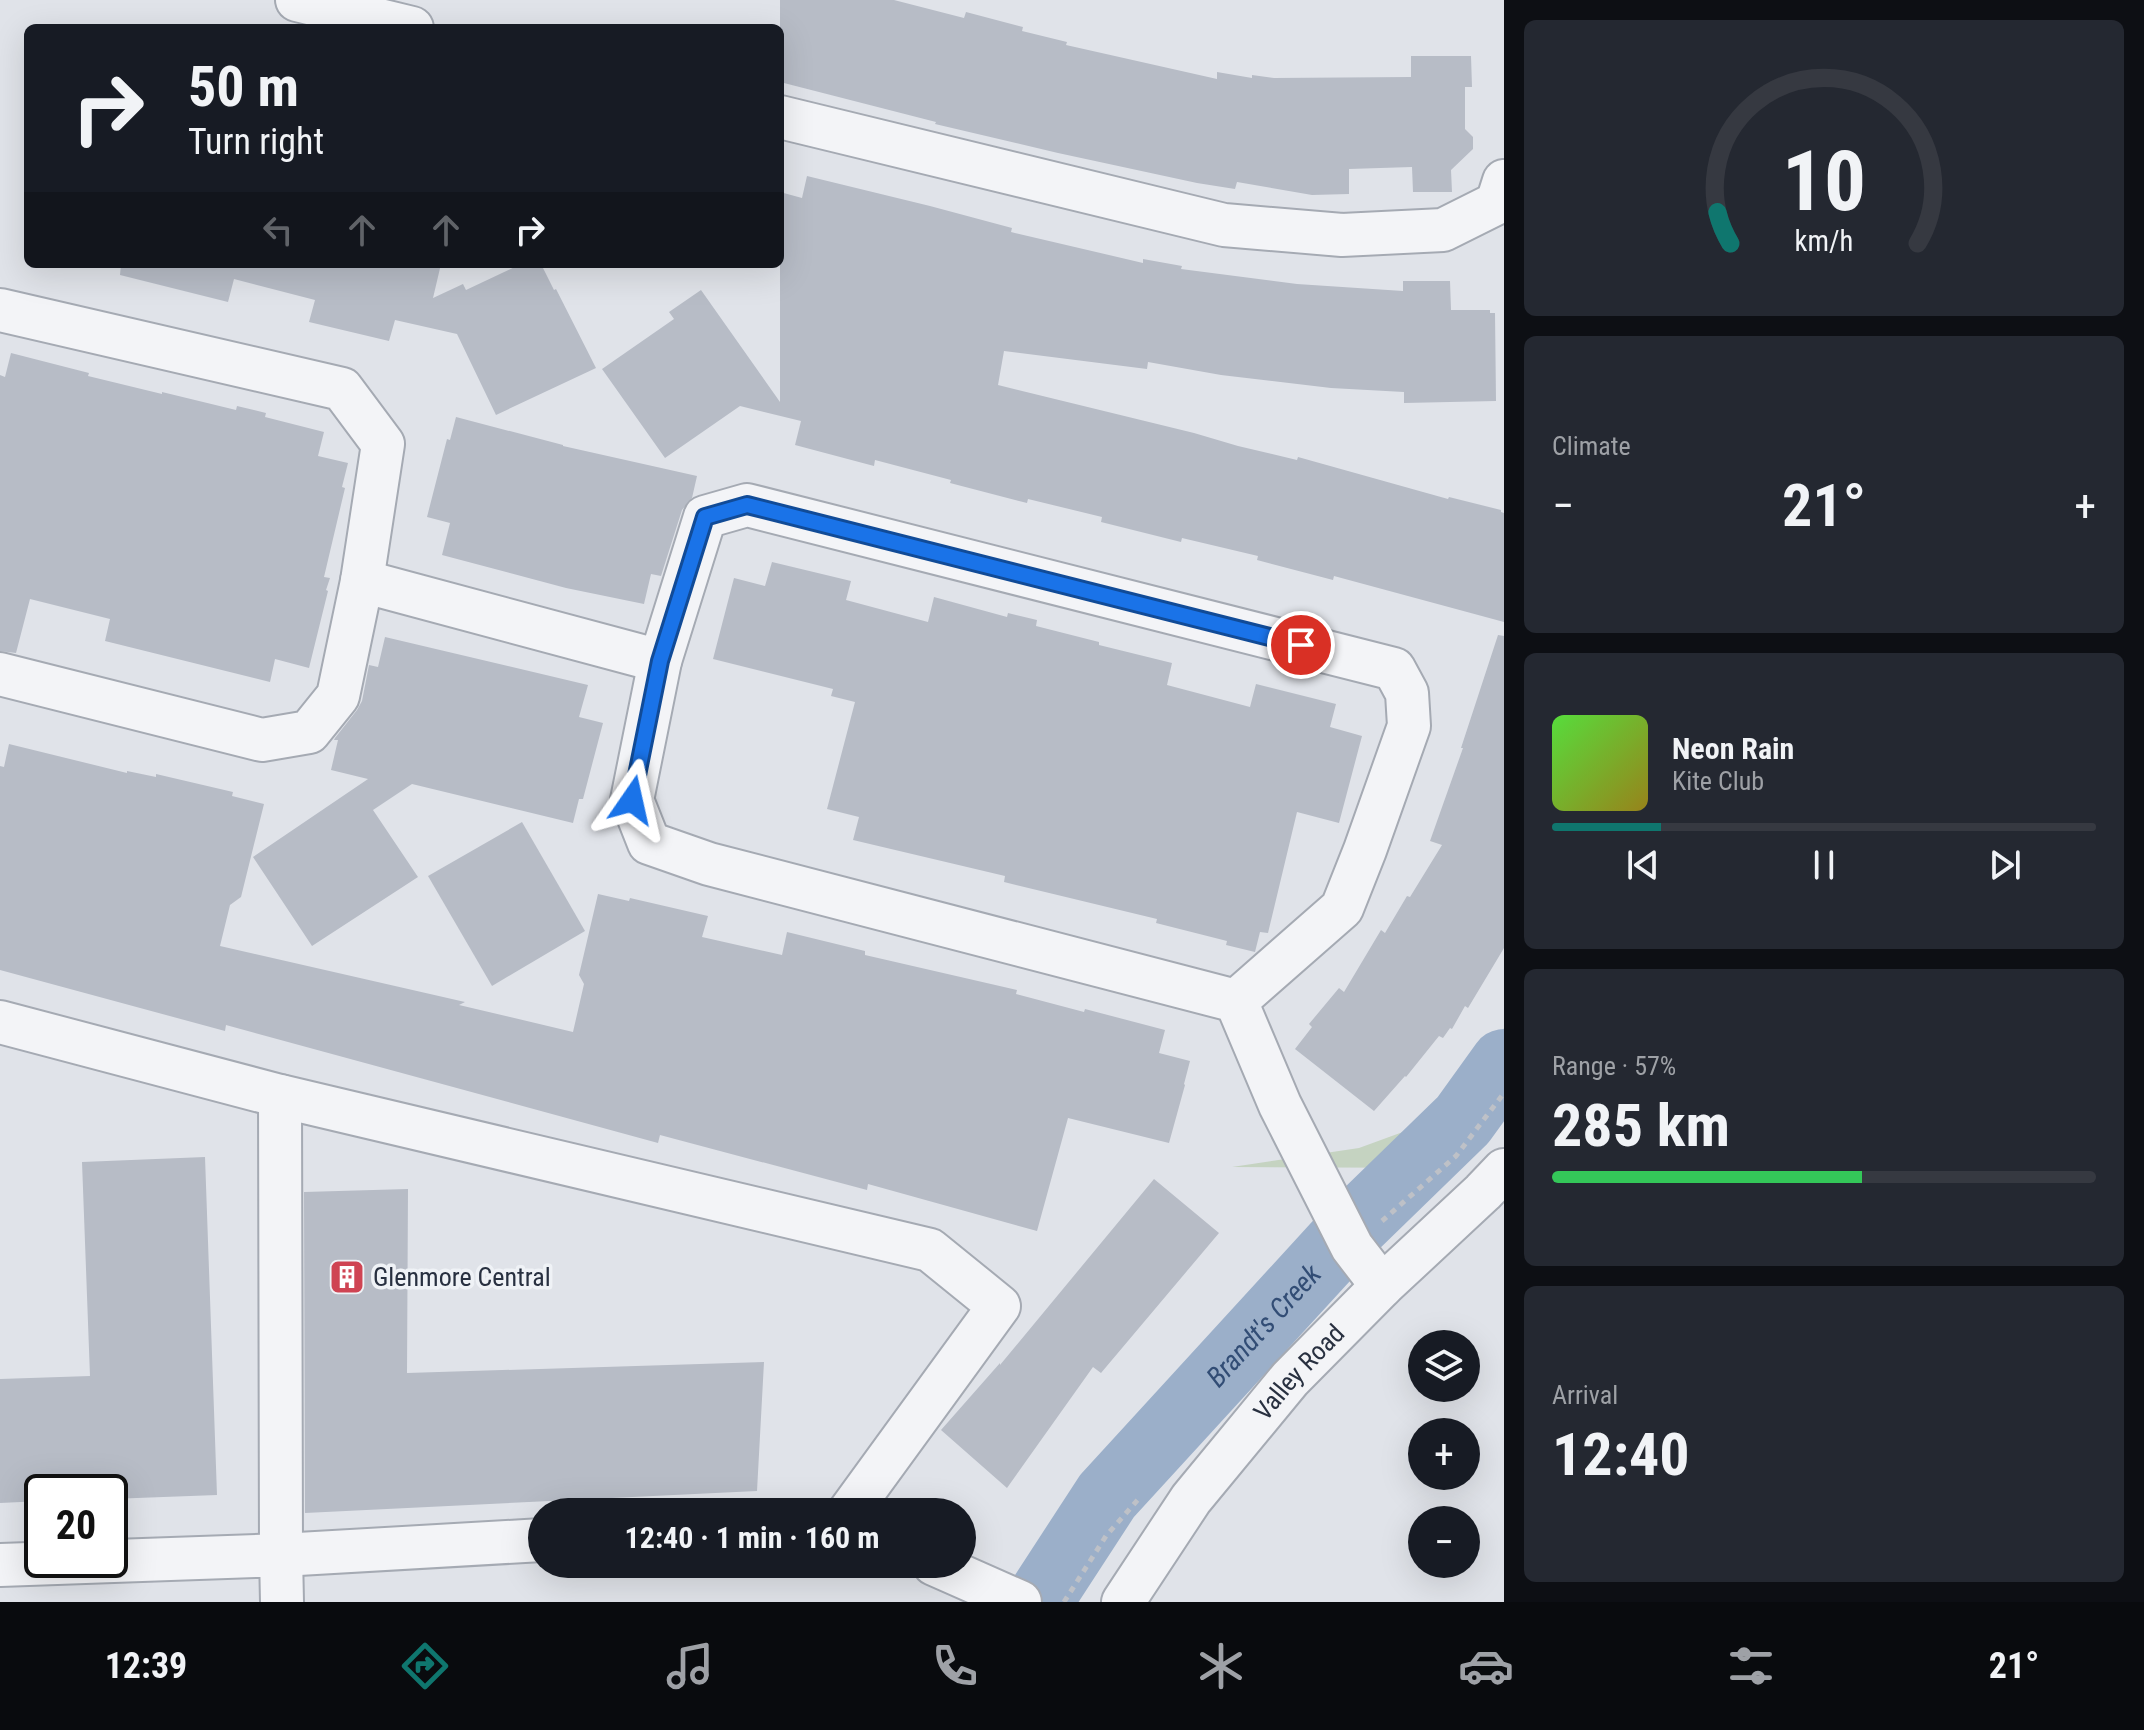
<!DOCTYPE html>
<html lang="en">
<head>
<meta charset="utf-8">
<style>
	body { margin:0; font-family:"Roboto Condensed",sans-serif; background:#242831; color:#f1f3f6; height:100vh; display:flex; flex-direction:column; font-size:30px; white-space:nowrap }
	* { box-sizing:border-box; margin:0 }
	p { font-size:26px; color:#9ea1a6 }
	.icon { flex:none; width:44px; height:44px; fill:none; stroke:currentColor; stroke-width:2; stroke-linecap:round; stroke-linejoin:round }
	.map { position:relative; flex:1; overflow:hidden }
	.sheet { display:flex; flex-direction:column; gap:20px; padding:20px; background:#0d0f14; width:640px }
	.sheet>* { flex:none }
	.guide { position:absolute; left:24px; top:24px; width:760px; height:244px; border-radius:12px; box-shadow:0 8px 32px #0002; background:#171b24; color:#f1f3f6; overflow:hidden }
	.controls { position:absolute; left:1408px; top:1330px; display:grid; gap:16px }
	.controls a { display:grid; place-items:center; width:72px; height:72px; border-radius:50%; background:#171b24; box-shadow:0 8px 32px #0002; font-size:40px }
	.speed { position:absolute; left:24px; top:1474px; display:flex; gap:16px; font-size:40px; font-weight:700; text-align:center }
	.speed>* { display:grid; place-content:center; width:104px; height:104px; border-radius:50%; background:#171b24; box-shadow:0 8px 32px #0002; line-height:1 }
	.speed .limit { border:4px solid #111; border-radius:12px; background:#fff; color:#111 }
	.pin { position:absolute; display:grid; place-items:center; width:68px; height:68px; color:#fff; margin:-34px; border:4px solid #fff; border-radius:50%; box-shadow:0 2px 8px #0007 }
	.me { position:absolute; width:88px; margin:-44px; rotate:11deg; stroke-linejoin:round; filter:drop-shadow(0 0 6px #0008) }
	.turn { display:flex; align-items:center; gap:28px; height:168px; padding:0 32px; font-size:36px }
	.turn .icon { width:104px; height:104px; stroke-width:2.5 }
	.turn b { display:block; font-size:56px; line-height:68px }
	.lanes { display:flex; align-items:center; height:76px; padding:0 32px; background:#0003; justify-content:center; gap:40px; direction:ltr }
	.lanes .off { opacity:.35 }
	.big { font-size:60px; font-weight:700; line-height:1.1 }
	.sheet .card { flex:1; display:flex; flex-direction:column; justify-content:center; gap:12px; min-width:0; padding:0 28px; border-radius:12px; background:#242831 }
	.sheet .dial { align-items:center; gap:0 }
	.dial svg { height:208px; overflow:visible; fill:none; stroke:#363941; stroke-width:7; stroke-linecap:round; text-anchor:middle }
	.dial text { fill:#f1f3f6; stroke:none }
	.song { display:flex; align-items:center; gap:24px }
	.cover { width:96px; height:96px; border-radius:12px; background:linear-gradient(135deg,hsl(110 70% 55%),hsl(50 70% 35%)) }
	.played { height:8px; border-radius:4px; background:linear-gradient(90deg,#0f766e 20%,#363941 20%) }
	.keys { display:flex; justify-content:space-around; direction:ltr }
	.heat { display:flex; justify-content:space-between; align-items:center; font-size:44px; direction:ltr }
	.charge { height:12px; border-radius:6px; background:linear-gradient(90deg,#34c759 57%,#363941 0) }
	.trip { position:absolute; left:528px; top:1498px; width:448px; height:80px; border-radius:40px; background:#171b24; box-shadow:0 8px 32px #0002; font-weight:700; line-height:80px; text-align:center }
	.tabs { display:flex; height:128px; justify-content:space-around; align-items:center; background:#090b0e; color:#9ea1a6 }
	.tabs .icon { width:56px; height:56px }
	.tabs .active { color:#0f766e }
	.tabs b { font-size:36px; color:#f1f3f6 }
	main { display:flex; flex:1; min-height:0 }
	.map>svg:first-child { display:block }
	.green { fill:#c5d3c1 }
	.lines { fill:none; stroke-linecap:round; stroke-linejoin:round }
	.river { stroke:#9bafc9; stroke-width:68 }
	.building { fill:#b7bcc6 }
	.minor-casing { stroke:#a5aab3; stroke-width:46 }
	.path { stroke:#bec1c7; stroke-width:5; stroke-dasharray:6 6; stroke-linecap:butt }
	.minor { stroke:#f3f4f7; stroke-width:42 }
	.route-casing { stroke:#114b97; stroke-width:20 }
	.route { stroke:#1a73e8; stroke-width:14 }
	.labels { text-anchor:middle; stroke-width:7; stroke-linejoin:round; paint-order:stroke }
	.poi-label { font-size:26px; fill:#283040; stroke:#eff2f6; text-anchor:start }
	.street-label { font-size:26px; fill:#283040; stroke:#eff2f6 }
	.water-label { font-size:28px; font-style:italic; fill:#324d75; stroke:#eff2f6 }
</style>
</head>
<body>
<main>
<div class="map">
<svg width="1504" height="1602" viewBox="0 0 1504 1602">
	<rect width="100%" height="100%" fill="#e0e3e9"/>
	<path class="green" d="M 1504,1028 L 1504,1117 L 1460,1168 L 1232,1167 L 1359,1148 L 1411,1129 L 1443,1101 L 1473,1069 Z"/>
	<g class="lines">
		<path class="river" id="s1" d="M 1038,1602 L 1107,1496 L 1357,1223 L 1463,1120 L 1504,1063"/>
	</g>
	<g class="building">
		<path d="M 780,0 L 894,0 L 964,18 L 966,12 L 1023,27 L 1022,31 L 1067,42 L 1066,45 L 1217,79 L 1217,72 L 1252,78 L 1252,75 L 1274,78 L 1411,77 L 1411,56 L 1471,56 L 1472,87 L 1465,87 L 1465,129 L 1473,137 L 1473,149 L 1451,170 L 1452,192 L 1413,192 L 1412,167 L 1349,169 L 1349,194 L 1312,195 L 1237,182 L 1235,189 L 1197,183 L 1058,153 L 935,124 L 936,122 L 780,82 Z"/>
		<path d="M 807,176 L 930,206 L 1012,228 L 1011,232 L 1143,263 L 1143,259 L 1182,266 L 1181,269 L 1297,284 L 1403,291 L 1403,281 L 1450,281 L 1451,310 L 1490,310 L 1490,313 L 1495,313 L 1496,401 L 1404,403 L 1404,392 L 1331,388 L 1221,375 L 1148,362 L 1147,369 L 1004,351 L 998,385 L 1194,433 L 1238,446 L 1297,460 L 1298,457 L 1448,499 L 1449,497 L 1501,510 L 1501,512 L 1504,513 L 1504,622 L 1334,576 L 1333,580 L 1257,560 L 1258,556 L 1182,538 L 1181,542 L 1101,522 L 1102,517 L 1028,499 L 1027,503 L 950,483 L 951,480 L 875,460 L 874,466 L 795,445 L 801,421 L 740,406 L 665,458 L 602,369 L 674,319 L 669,312 L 701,290 L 780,402 L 780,192 L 802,198 Z"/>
		<path d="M 121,264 L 441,264 L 433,298 L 463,284 L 466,290 L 521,264 L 541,264 L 554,290 L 556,289 L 596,368 L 496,415 L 457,334 L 395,320 L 389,341 L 309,322 L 315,300 L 234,279 L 228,302 L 120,275 Z"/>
		<path d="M 11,353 L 89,373 L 88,376 L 162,394 L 162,392 L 236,410 L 237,406 L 266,413 L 265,417 L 324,432 L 318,456 L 348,463 L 342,487 L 345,488 L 324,577 L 330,578 L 326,590 L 328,591 L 309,668 L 275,659 L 270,682 L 105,641 L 110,619 L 30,599 L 16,653 L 0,651 L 0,375 L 5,377 Z"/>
		<path d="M 456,417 L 563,445 L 563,446 L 697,476 L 692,498 L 682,510 L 661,576 L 651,574 L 644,604 L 566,588 L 442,555 L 450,523 L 427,517 L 447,439 L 450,440 Z"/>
		<path d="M 772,562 L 851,581 L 846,600 L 928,622 L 934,597 L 1007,617 L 1008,613 L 1037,620 L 1036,626 L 1099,642 L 1099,645 L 1172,663 L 1167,685 L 1250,707 L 1256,684 L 1336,704 L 1330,727 L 1362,736 L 1339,823 L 1297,812 L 1268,933 L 1260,932 L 1255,952 L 1226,945 L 1227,941 L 1156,923 L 1157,919 L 1004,882 L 1005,876 L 853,840 L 859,817 L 827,809 L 855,702 L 831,696 L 833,689 L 713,659 L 734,578 L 765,586 Z"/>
		<path d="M 1498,635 L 1504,636 L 1504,948 L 1468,1008 L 1465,1006 L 1452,1029 L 1450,1028 L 1443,1038 L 1439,1036 L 1406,1077 L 1405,1076 L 1374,1111 L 1295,1049 L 1312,1027 L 1309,1024 L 1339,988 L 1344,992 L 1381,930 L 1385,933 L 1407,896 L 1410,897 L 1442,845 L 1430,841 L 1463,748 L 1461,748 Z"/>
		<path d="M 385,637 L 588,685 L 579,717 L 603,723 L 583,799 L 579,799 L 573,823 L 412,784 L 373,810 L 418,877 L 312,946 L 253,857 L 368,779 L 331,770 L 338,740 L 334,740 L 335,738 L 357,710 L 362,701 L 369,665 L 378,667 Z"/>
		<path d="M 9,744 L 127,773 L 127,771 L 156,777 L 156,774 L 233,792 L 232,796 L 264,804 L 241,897 L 230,905 L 220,946 L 465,1002 L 459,1005 L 573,1032 L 584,984 L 579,975 L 598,894 L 629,901 L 630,898 L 708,916 L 702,937 L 782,955 L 787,932 L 865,951 L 865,955 L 1017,990 L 1016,994 L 1084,1012 L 1085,1009 L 1165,1030 L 1159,1053 L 1190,1061 L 1184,1084 L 1185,1085 L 1169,1143 L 1068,1118 L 1037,1231 L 868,1184 L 867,1190 L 660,1135 L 658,1143 L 226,1025 L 225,1031 L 0,970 L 0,766 L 4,767 Z"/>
		<path d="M 522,822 L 585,931 L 492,986 L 428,876 Z"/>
		<path d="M 205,1157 L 217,1495 L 110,1499 L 110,1492 L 42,1492 L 42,1501 L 0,1503 L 0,1379 L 90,1376 L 82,1162 Z"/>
		<path d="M 1154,1179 L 1219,1233 L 1101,1373 L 1093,1367 L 1007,1488 L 941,1430 L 1000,1363 L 1000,1365 Z"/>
		<path d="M 408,1189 L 407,1373 L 764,1362 L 757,1491 L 305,1513 L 304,1192 Z"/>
	</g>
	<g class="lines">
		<defs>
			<g id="minor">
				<path d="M 297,0 L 412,28"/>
				<path d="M 780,117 L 1224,225 L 1342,235 L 1443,230 L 1497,203 L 1504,181"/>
				<path d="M 0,310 L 342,389 L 383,444 L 362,581 L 338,696 L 309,732 L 262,740 L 0,674"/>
				<path d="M 362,581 L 660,661"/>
				<path d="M 1236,1001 L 1342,908 L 1365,850 L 1409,726 L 1407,693 L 1394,669 L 747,505 L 705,517 L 660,661 L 632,800 L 649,843 L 709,864 L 1236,1001 L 1280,1105 L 1352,1247 L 1382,1286"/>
				<path d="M 0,1022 L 280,1096 L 930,1250 L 999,1306 L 849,1512"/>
				<path d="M 280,1096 L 281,1555 L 542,1540"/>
				<path d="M 934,1564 L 1020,1602"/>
				<path d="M 0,1565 L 281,1555 L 282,1602"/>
				<path id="s2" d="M 1123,1602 L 1191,1499 L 1290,1379 L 1382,1286 L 1483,1192 L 1504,1170"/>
			</g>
		</defs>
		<use href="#minor" class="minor-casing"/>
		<g class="path">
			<path d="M 1382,1221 L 1456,1156 L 1504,1093"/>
			<path d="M 1064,1602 L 1106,1536 L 1141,1496"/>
		</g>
		<use href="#minor" class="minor"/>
	</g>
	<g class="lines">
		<defs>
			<path id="route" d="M 632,800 L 660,661 L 705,517 L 747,505 L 1301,645"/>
		</defs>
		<use href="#route" class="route-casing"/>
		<use href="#route" class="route"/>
	</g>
	<defs>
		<symbol id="building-square" viewBox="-11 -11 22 22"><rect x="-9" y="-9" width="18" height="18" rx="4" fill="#cf4453" stroke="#eff2f6"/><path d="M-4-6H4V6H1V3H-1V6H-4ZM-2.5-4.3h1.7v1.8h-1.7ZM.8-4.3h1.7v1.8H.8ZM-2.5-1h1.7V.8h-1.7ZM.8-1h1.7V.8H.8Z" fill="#fff"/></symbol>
	</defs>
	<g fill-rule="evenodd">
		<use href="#building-square" x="327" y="1257" width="40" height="40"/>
	</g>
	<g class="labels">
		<g class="poi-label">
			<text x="373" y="1286">Glenmore Central</text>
		</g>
		<g class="street-label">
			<text dy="9" stroke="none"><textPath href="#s2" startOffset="290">Valley Road</textPath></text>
		</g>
		<g class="water-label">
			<text dy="10" stroke="none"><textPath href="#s1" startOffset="358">Brandt's Creek</textPath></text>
		</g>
	</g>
</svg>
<div class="controls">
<a><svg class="icon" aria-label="layers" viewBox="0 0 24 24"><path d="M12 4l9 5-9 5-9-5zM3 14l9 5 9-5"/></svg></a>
<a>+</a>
<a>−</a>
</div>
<div class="speed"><div class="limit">20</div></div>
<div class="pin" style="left:1301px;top:645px;background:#d93025"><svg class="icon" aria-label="arrive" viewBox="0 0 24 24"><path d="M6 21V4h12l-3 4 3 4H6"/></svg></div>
<svg class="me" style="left:632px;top:800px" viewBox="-20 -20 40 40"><path d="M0-17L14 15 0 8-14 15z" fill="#1a73e8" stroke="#fff" stroke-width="4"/></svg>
<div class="trip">12:40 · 1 min · 160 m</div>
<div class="guide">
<div class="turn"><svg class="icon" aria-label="right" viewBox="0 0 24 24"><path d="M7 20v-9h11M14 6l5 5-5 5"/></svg><div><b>50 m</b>Turn right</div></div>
<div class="lanes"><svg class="icon off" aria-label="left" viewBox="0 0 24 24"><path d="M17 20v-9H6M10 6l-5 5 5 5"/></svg><svg class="icon off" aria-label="ahead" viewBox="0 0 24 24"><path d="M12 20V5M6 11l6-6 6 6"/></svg><svg class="icon off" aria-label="ahead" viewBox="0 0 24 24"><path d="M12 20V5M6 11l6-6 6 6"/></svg><svg class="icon" aria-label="right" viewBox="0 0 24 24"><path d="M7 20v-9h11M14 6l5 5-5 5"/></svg></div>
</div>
</div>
<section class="sheet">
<div class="card dial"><svg viewBox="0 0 100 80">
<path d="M14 69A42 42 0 1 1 86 69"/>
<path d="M14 69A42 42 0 0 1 9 57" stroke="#0f766e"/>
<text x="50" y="56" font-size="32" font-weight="700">10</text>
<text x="50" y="72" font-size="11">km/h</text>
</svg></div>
<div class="card"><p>Climate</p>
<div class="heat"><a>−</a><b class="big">21°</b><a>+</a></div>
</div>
<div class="card">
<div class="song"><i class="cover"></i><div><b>Neon Rain</b><p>Kite Club</p></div></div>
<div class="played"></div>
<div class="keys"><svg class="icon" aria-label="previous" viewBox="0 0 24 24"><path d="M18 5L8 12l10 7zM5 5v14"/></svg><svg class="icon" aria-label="pause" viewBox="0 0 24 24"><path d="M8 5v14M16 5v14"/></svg><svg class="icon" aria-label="next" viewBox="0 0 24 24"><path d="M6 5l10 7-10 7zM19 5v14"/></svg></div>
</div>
<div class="card"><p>Range · 57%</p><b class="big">285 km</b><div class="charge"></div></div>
<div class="card"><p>Arrival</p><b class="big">12:40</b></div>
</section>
</main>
<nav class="tabs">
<b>12:39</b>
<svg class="icon active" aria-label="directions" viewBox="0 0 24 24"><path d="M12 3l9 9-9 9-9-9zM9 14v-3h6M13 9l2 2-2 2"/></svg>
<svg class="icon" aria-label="music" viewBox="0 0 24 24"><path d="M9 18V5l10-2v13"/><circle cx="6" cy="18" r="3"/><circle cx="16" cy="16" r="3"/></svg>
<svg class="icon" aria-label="phone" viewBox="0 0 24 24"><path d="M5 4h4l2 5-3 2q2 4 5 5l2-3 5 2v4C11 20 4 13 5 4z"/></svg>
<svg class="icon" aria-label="climate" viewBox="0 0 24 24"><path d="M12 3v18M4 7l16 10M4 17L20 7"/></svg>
<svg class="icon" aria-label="car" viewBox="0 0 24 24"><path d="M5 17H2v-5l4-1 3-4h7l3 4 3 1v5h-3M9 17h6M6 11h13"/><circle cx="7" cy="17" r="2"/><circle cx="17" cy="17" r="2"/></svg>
<svg class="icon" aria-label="filters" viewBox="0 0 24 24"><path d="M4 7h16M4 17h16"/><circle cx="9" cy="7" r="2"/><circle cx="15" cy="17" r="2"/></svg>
<b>21°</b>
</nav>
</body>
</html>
